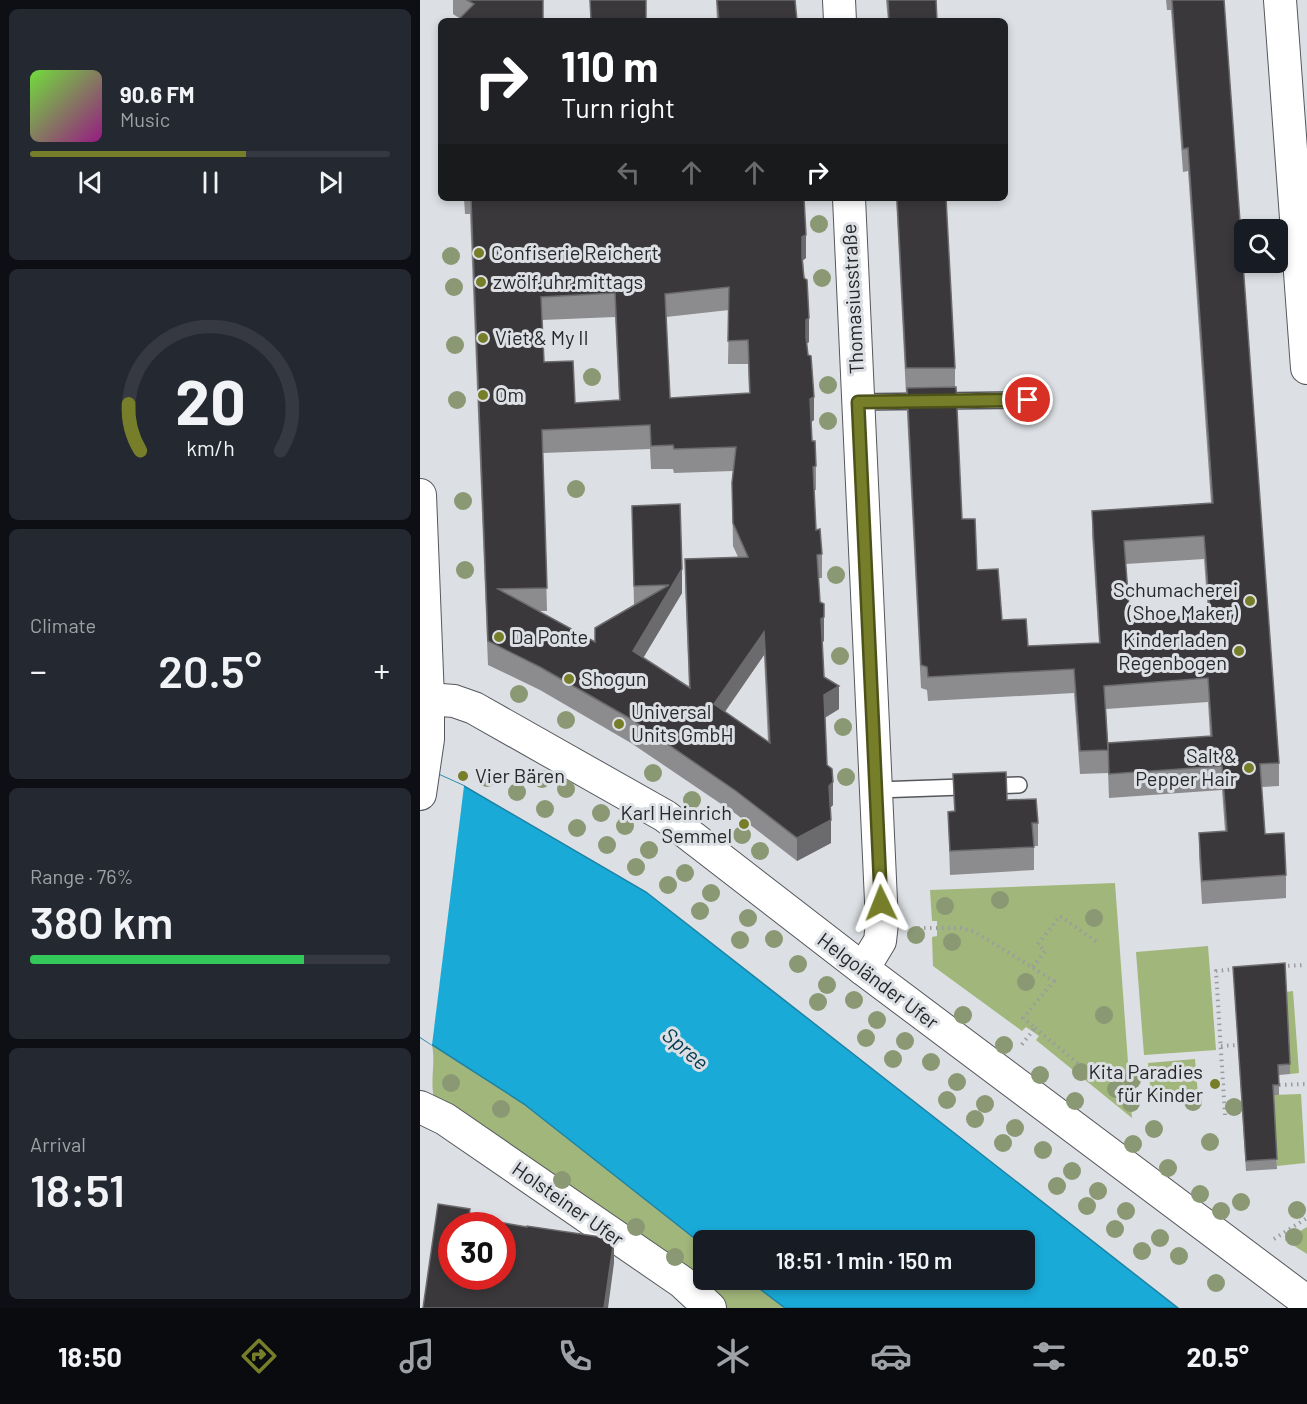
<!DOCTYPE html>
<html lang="en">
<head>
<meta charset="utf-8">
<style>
	body { margin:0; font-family:Barlow,sans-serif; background:#242831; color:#f1f3f6; height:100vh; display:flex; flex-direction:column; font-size:22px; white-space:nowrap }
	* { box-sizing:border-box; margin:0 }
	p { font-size:20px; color:#9ea1a6 }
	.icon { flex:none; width:33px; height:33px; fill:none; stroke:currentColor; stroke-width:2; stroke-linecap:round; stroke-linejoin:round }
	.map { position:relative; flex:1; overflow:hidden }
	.drawer { display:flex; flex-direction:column; gap:9px; padding:9px; background:#0d0f14; width:420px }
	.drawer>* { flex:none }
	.hud { position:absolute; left:18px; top:18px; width:570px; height:183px; border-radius:9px; box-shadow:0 3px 9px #0003; background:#202124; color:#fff; overflow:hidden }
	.tools { position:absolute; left:814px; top:219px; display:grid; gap:12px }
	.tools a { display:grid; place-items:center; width:54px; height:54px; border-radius:9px; background:#171b24; box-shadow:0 3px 9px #0003; font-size:30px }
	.speed { position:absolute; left:18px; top:1212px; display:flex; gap:12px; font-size:30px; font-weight:700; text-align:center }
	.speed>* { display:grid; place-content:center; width:78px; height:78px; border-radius:50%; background:#171b24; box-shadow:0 3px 9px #0003; line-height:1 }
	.speed .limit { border:9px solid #d22; background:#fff; color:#111 }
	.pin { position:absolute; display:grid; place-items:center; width:51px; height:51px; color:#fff; margin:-26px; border:3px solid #fff; border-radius:50%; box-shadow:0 2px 6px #0007 }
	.me { position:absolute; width:66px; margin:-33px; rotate:358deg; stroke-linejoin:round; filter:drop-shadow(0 0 4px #0008) }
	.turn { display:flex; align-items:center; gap:21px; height:126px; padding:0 24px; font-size:27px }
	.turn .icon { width:78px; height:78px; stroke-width:2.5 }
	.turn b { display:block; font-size:42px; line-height:51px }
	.lanes { display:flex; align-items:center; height:57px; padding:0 24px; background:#0003; justify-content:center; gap:30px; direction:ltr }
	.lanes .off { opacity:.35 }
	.big { font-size:45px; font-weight:600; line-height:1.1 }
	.drawer .card { flex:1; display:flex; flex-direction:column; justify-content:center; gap:9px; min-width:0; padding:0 21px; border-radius:9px; background:#242831 }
	.drawer .dial { align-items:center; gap:0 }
	.dial svg { height:156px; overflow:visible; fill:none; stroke:#363941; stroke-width:7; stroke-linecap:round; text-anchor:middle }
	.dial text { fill:#f1f3f6; stroke:none }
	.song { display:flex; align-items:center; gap:18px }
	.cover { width:72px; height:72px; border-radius:9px; background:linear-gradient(135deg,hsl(100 70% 55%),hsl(310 70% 35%)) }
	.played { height:6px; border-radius:3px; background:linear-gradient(90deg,#777e29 60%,#363941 60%) }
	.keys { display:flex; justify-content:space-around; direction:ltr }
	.heat { display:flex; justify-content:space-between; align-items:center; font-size:33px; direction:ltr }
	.charge { height:9px; border-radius:4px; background:linear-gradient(90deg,#34c759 76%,#363941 0) }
	.trip { position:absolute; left:273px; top:1230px; width:342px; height:60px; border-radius:9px; background:#171b24; box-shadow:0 3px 9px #0003; font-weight:600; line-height:60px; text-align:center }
	.tabs { display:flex; height:96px; justify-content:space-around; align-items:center; background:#090b0e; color:#9ea1a6 }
	.tabs .icon { width:42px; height:42px }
	.tabs .active { color:#777e29 }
	.tabs b { font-size:27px; color:#f1f3f6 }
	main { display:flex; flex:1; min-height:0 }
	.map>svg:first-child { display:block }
	.green { fill:#a1b67a }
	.water { fill:#19aad8; stroke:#1d83a4; stroke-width:1.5 }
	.pier { fill:#dcdfe3 }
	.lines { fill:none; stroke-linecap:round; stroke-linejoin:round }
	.service-casing { stroke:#55575b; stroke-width:18 }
	.minor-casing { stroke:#55575b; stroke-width:34 }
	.path { stroke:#9a9ca0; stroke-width:4; stroke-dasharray:1.5 4.5; stroke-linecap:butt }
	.service { stroke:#fff; stroke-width:15 }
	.minor { stroke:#fff; stroke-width:32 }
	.tree { fill:#8b9874 }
	.wall { fill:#8c8c8f; fill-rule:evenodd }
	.shaded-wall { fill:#6b6a6d }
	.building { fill:#3b383b; stroke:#6b6a6d; stroke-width:1.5; fill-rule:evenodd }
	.route-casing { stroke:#4d521b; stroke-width:15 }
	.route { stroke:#777e29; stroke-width:10 }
	.poi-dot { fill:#777e29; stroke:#dcdfe3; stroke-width:2 }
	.labels { text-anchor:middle; stroke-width:6; stroke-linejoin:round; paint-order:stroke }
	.poi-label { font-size:20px; fill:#262729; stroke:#dcdfe3; text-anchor:start }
	.street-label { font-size:20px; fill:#262729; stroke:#dcdfe3 }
	.water-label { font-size:21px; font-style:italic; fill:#003b4e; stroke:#dcdfe3 }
</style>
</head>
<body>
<main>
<section class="drawer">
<div class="card">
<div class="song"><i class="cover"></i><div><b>90.6 FM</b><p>Music</p></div></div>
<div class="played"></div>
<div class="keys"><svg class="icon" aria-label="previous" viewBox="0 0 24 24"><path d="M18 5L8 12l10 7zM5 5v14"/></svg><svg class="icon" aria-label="pause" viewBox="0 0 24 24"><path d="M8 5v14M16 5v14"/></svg><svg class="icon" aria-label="next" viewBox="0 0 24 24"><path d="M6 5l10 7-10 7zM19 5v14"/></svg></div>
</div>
<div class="card dial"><svg viewBox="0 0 100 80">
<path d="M14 69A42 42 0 1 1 86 69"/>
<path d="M14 69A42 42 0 0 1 8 45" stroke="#777e29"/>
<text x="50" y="56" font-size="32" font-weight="700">20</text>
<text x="50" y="72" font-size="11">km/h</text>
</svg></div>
<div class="card"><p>Climate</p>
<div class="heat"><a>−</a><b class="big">20.5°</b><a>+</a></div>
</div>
<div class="card"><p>Range · 76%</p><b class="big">380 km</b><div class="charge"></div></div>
<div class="card"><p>Arrival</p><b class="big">18:51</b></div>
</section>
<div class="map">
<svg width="887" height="1308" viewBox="0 0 887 1308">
	<rect width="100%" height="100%" fill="#dcdfe3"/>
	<g class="green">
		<path d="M 695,883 L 712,1118 L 616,1040 L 619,1036 L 606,1027 L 602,1031 L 513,966 L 512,937 L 517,936 L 517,921 L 512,921 L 510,890 Z"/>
		<path d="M 788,946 L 796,1050 L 724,1055 L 716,952 Z"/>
		<path d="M 873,991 L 879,1073 L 870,1074 L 866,992 Z"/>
		<path d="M 12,1045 L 104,1104 L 283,1245 L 284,1280 L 328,1280 L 365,1308 L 306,1308 L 15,1102 C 9,1083 16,1064 12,1045 Z"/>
		<path d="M 775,1059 L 778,1094 L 731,1098 L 728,1063 Z"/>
		<path d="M 881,1094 L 885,1163 L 857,1166 L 853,1095 Z"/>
		<path d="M 887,1227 L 887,1254 L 865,1240 Z"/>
	</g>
	<path class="water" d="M 0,766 L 44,786 L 226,892 L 758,1308 L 365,1308 L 328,1280 L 604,1280 L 604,1240 L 284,1240 L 283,1245 L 104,1104 L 0,1037 Z"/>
	<path class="pier" d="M 0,766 L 44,786 L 12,1045 L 0,1037 Z"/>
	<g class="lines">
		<defs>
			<g id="service">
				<path d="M 438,402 L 608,400"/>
				<path d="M 457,790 L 599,785"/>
			</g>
			<g id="minor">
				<path d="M 419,0 L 420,21"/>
				<path d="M 860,0 L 887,368"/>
				<path d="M 429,198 L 462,923 L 460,941 L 443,969"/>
				<path d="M 0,495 L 8,699 L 8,739 L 0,794"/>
				<path d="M 8,699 L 34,701 L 54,708 L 245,816 L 443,969 L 887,1302"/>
				<path d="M 0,1107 L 25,1119 L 262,1282 L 290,1308"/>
			</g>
		</defs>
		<use href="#service" class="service-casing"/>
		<use href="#minor" class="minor-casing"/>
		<g class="path">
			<path d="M 498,928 L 541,928 L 555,932 L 634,981 L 603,1018 L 615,1028 L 599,1048"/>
			<path d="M 862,966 L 885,965"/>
			<path d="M 613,967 L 625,951 L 618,944 L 640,916 L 677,942"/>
			<path d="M 615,1028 L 666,1070"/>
			<path d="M 801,1046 L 817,1045"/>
			<path d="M 859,1085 L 887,1084"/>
			<path d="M 805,1115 L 796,971 L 816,969"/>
			<path d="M 854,1239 L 887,1218"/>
		</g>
		<use href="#service" class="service"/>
		<use href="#minor" class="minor"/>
	</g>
	<g class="tree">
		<circle cx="399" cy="224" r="9"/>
		<circle cx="31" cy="256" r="9"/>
		<circle cx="402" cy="278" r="9"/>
		<circle cx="34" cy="287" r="9"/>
		<circle cx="35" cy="345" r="9"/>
		<circle cx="172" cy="377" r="9"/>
		<circle cx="408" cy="385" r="9"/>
		<circle cx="37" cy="400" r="9"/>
		<circle cx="408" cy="421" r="9"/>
		<circle cx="156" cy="489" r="9"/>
		<circle cx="43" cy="501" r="9"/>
		<circle cx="45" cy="570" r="9"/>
		<circle cx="416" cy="575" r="9"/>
		<circle cx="420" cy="656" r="9"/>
		<circle cx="99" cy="694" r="9"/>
		<circle cx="146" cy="720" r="9"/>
		<circle cx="423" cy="727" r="9"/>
		<circle cx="233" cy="773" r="9"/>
		<circle cx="426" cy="777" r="9"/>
		<circle cx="67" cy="778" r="9"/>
		<circle cx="122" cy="779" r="9"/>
		<circle cx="146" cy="789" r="9"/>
		<circle cx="97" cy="792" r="9"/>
		<circle cx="272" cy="800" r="9"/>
		<circle cx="125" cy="809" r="9"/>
		<circle cx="181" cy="813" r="9"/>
		<circle cx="205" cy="826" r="9"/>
		<circle cx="157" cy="828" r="9"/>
		<circle cx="322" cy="835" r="9"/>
		<circle cx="187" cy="845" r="9"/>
		<circle cx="229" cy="850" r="9"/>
		<circle cx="340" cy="851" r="9"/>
		<circle cx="216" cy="867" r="9"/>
		<circle cx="265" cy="873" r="9"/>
		<circle cx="248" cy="885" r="9"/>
		<circle cx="291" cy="893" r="9"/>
		<circle cx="580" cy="900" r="9"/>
		<circle cx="525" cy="906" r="9"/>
		<circle cx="280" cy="911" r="9"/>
		<circle cx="328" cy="918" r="9"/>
		<circle cx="674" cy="918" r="9"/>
		<circle cx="496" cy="935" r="9"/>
		<circle cx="354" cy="939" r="9"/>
		<circle cx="320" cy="940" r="9"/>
		<circle cx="532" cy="942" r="9"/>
		<circle cx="378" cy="964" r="9"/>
		<circle cx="606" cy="982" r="9"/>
		<circle cx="407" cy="985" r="9"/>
		<circle cx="434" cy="1000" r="9"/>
		<circle cx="398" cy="1002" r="9"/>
		<circle cx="543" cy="1015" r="9"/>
		<circle cx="684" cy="1015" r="9"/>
		<circle cx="457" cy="1020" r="9"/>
		<circle cx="446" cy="1038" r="9"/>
		<circle cx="485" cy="1041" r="9"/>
		<circle cx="584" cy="1045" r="9"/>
		<circle cx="473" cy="1059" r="9"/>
		<circle cx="511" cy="1062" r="9"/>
		<circle cx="661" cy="1072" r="9"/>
		<circle cx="620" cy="1075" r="9"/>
		<circle cx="712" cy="1080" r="9"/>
		<circle cx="537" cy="1082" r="9"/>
		<circle cx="31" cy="1083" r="9"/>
		<circle cx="696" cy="1089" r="9"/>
		<circle cx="527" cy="1100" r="9"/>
		<circle cx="655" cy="1101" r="9"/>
		<circle cx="773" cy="1102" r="9"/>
		<circle cx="711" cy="1103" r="9"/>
		<circle cx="565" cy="1104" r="9"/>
		<circle cx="814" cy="1107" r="9"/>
		<circle cx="81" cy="1109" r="9"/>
		<circle cx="555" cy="1119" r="9"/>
		<circle cx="595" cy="1128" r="9"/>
		<circle cx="734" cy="1129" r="9"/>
		<circle cx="790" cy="1142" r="9"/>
		<circle cx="583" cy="1143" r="9"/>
		<circle cx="713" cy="1144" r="9"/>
		<circle cx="623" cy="1150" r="9"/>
		<circle cx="748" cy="1168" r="9"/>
		<circle cx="652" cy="1171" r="9"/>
		<circle cx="142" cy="1180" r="9"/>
		<circle cx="637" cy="1186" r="9"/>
		<circle cx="678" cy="1191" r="9"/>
		<circle cx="780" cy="1194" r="9"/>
		<circle cx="821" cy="1202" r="9"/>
		<circle cx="667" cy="1206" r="9"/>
		<circle cx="877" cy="1210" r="9"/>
		<circle cx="706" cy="1211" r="9"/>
		<circle cx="801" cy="1211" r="9"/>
		<circle cx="216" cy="1227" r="9"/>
		<circle cx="695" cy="1229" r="9"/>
		<circle cx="874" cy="1237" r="9"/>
		<circle cx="740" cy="1238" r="9"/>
		<circle cx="722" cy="1251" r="9"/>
		<circle cx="759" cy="1256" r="9"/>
		<circle cx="255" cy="1257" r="9"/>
		<circle cx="796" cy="1283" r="9"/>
	</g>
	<g class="wall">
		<path d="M 33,0 L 123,0 L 123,21 L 226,21 L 37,21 L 39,18 L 33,14 Z"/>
		<path d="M 296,0 L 375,0 L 377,21 L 297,21 Z"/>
		<path d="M 466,0 L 516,0 L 517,21 L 468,21 Z"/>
		<path d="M 746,0 L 804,0 L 859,763 L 859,786 L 841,787 L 845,834 L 866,875 L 866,898 L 782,904 L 779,856 L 779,833 L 805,831 L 802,790 L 689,798 L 688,770 L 688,773 L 660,774 L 654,693 L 508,701 L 507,690 L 501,688 L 476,198 L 526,198 L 535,368 L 535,387 L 542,519 L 557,570 L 582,620 L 608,646 L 679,643 L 672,535 L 672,511 L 791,503 L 768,171 L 763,172 L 751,10 L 747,10 ZM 784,559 L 788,614 L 710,621 L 706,564 ZM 788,702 L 790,736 L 688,747 L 686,709 Z"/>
		<path d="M 44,198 L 384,198 L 386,258 L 383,260 L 389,342 L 387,343 L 394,420 L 391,422 L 392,441 L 396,466 L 396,490 L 394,490 L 396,530 L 402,554 L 402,578 L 398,578 L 400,602 L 404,641 L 402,642 L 404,677 L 419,709 L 405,718 L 407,765 L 413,805 L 410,808 L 411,843 L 377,861 L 316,814 L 211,743 L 120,690 L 68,665 L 50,214 L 45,214 ZM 309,310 L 308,364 L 328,364 L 329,393 L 250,398 L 246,317 ZM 195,317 L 199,400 L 155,403 L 124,362 L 122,320 ZM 230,449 L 231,469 L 253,469 L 254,473 L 313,471 L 312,483 L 313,546 L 318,557 L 265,559 L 265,583 L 269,688 L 223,658 L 262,593 L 212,506 L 214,605 L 175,642 L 119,611 L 127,611 L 123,453 ZM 344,655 L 348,742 L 305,712 Z"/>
		<path d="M 533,774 L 587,800 L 618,823 L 618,846 L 614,846 L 614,870 L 530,875 L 528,812 L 534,811 Z"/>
		<path d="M 813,967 L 870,1064 L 870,1074 L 859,1075 L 859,1095 L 854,1095 L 857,1169 L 826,1171 Z"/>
	</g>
	<g class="shaded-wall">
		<path d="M 386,235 L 386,258 L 382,261 L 382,237 Z"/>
		<path d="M 389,318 L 389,342 L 386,344 L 386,320 Z"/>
		<path d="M 394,397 L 394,420 L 390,423 L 390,399 Z"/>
		<path d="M 262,569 L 262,593 L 213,675 L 213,651 Z"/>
		<path d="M 404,617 L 404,641 L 401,643 L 401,619 Z"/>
		<path d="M 344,632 L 344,655 L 294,727 L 294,704 Z"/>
		<path d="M 419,686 L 419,709 L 404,718 L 404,695 Z"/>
		<path d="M 413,782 L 413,805 L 409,809 L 409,786 Z"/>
		<path d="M 411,820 L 411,843 L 377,861 L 377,838 Z"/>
		<path d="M 194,1239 L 194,1263 L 188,1308 L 184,1308 Z"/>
	</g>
	<g class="building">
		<path d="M 47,0 L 123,0 L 123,21 L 171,19 L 170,0 L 226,0 L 226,21 L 37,21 L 54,4 Z"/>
		<path d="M 297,0 L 375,0 L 377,21 L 299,21 Z"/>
		<path d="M 468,0 L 516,0 L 517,21 L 469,21 Z"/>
		<path d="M 752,0 L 804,0 L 859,763 L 840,764 L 845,834 L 864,833 L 866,875 L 782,881 L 779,833 L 807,831 L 802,766 L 689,774 L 688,743 L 792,736 L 788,678 L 684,686 L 688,750 L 660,751 L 654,669 L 508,677 L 507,667 L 501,665 L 487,388 L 536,387 L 542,519 L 555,519 L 557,570 L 578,569 L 582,620 L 606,619 L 608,646 L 680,643 L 672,511 L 793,503 L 768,148 L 763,149 ZM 784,536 L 790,614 L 710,621 L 704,541 Z"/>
		<path d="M 51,198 L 384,198 L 386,235 L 382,237 L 382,258 L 384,278 L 387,280 L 389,318 L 386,320 L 386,338 L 388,355 L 391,356 L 394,397 L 390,399 L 392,441 L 395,441 L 396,466 L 393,467 L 396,530 L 400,529 L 401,542 L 402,554 L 397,555 L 400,602 L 404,604 L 404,617 L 401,619 L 404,677 L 419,686 L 404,695 L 407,765 L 412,769 L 413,782 L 409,786 L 411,820 L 377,838 L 316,791 L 211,719 L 120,667 L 68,641 ZM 309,287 L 308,341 L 328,340 L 330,393 L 250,398 L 245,294 ZM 195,293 L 200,400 L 155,403 L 153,361 L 124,362 L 121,297 ZM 230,425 L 231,446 L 253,445 L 254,449 L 316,447 L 312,483 L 313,523 L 328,557 L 265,559 L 270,688 L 213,651 L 262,569 L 260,504 L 212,506 L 214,586 L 249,585 L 175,628 L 175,642 L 78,589 L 127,588 L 122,430 ZM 344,632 L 350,743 L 294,704 Z"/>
		<path d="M 477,198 L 526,198 L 535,368 L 486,368 Z"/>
		<path d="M 586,772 L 587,800 L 616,799 L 618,823 L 612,823 L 614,847 L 530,851 L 528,812 L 535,811 L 533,774 Z"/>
		<path d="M 865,963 L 870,1064 L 858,1065 L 859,1085 L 853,1085 L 857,1159 L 826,1161 L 813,967 Z"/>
		<path d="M 18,1204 L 50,1209 L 49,1217 L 107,1227 L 107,1226 L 194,1239 L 184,1308 L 3,1308 ZM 32,1226 L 82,1226 L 82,1276 L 32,1276 Z"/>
	</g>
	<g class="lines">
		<defs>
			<path id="route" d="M 461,903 L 438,402 L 608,400"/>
		</defs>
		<use href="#route" class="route-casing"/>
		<use href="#route" class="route"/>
	</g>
	<g class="poi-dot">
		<circle cx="59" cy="253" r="6"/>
		<circle cx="61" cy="282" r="6"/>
		<circle cx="63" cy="338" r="6"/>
		<circle cx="63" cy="395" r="6"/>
		<circle cx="830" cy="601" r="6"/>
		<circle cx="79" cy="637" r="6"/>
		<circle cx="819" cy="651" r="6"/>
		<circle cx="149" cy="679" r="6"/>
		<circle cx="199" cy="724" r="6"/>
		<circle cx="829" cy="768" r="6"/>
		<circle cx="43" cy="776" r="6"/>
		<circle cx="324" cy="824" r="6"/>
		<circle cx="795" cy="1084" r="6"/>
	</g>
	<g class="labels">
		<g class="poi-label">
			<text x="71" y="260">Confiserie Reichert</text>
			<text x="73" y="289">zwölf.uhr.mittags</text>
			<text x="75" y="345">Viet &amp; My II</text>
			<text x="75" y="402">Om</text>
			<text x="818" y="597" text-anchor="end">Schumacherei<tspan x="818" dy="23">(Shoe Maker)</tspan></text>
			<text x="91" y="644">Da Ponte</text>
			<text x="807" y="647" text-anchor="end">Kinderladen<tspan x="807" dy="23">Regenbogen</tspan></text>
			<text x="161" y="686">Shogun</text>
			<text x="211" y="719">Universal<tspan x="211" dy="23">Units GmbH</tspan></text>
			<text x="817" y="763" text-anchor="end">Salt &amp;<tspan x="817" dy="23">Pepper Hair</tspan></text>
			<text x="55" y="783">Vier Bären</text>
			<text x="312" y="820" text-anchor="end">Karl Heinrich<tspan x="312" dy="23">Semmel</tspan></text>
			<text x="783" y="1079" text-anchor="end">Kita Paradies<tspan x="783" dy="23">für Kinder</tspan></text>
		</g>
		<g class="street-label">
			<text transform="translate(433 299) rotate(-93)" y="7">Thomasiusstraße</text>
			<text transform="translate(458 981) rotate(37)" y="7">Helgoländer Ufer</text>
			<text transform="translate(148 1204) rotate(35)" y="7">Holsteiner Ufer</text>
		</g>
		<g class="water-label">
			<text transform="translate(265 1049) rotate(40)" y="7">Spree</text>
		</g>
	</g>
</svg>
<div class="tools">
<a><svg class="icon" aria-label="search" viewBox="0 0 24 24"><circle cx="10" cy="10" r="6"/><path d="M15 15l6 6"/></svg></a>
</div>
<div class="speed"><div class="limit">30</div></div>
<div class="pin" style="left:608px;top:400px;background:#d93025"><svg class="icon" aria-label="arrive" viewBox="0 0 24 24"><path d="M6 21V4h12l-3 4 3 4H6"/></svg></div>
<svg class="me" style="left:461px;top:903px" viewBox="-20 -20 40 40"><path d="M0-17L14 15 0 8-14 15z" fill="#777e29" stroke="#fff" stroke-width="4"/></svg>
<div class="trip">18:51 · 1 min · 150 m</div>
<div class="hud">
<div class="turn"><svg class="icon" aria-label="right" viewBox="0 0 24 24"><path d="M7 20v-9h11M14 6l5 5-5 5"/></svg><div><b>110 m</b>Turn right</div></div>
<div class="lanes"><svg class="icon off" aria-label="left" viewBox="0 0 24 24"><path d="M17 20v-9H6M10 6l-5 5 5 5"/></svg><svg class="icon off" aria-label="ahead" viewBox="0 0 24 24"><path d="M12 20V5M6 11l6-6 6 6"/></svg><svg class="icon off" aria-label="ahead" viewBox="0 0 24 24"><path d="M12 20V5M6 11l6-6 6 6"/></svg><svg class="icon" aria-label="right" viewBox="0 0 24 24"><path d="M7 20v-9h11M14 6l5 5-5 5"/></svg></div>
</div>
</div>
</main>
<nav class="tabs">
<b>18:50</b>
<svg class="icon active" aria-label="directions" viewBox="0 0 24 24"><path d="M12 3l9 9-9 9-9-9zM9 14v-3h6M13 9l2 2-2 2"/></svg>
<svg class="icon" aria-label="music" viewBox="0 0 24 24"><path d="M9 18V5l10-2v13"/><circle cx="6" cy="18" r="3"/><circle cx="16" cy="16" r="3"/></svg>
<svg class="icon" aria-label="phone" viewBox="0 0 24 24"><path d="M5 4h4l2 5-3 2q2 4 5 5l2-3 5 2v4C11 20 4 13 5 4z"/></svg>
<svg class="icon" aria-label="climate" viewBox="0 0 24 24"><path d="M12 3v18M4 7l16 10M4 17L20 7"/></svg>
<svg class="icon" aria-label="car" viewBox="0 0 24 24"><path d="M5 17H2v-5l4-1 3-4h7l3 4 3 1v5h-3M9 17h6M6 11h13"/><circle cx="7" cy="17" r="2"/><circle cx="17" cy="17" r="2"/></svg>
<svg class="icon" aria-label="filters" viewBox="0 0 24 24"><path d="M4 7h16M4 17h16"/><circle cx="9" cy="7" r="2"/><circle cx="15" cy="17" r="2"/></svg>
<b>20.5°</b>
</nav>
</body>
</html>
